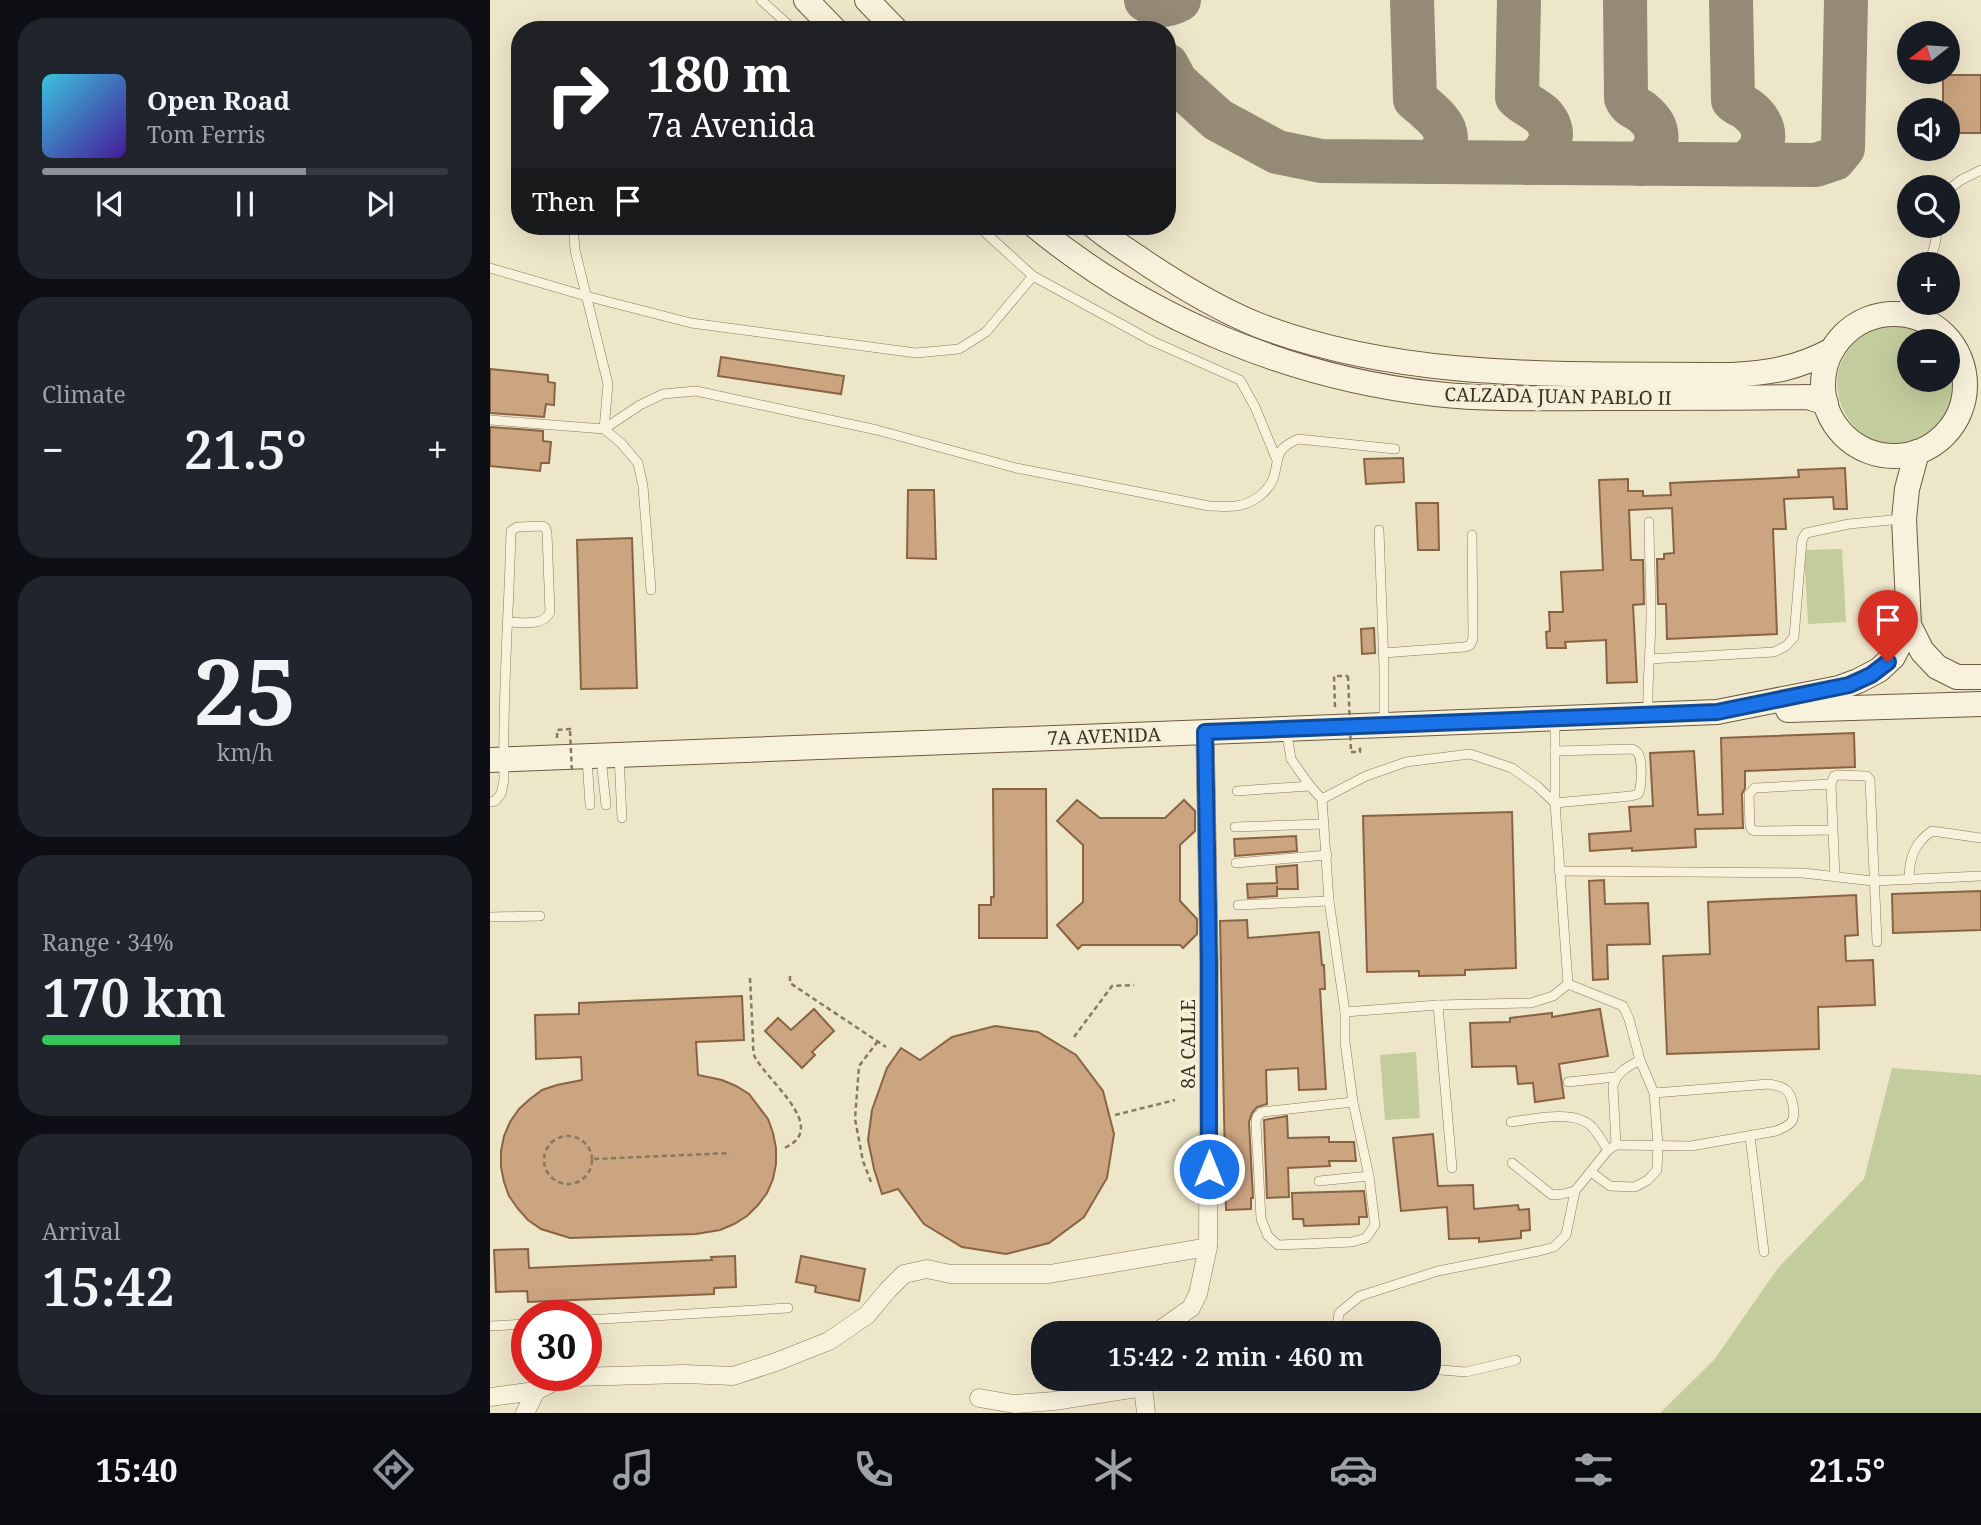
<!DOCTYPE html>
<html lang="en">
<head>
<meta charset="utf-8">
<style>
	body { margin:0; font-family:"Noto Serif",serif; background:#20242c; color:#f1f3f6; height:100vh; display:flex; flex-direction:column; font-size:26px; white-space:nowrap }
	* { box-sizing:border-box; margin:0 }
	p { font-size:23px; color:#9ea1a6 }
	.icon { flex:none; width:38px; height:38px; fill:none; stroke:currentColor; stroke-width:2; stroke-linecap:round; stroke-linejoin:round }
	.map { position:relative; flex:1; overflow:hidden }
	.sheet { display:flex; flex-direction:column; gap:18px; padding:18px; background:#0d0f14; width:490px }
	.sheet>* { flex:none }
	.hud { position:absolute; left:21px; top:21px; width:665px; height:214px; border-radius:28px; box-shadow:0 7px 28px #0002; background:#202124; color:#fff; overflow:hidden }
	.needle { width:46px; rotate:253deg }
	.fabs { position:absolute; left:1407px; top:21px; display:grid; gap:14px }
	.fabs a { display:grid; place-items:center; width:63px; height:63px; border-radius:50%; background:#171b24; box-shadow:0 7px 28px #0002; font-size:35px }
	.speed { position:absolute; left:21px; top:1300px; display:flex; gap:14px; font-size:35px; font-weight:700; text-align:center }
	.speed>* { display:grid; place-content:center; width:91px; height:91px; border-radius:50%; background:#171b24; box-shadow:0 7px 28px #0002; line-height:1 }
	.speed .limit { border:10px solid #d22; background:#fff; color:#111 }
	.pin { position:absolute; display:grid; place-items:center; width:60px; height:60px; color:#fff; margin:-72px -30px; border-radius:50% 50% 50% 0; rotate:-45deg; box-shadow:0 0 7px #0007 }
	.pin .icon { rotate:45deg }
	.me { position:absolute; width:77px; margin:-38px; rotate:0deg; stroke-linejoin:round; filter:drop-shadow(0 0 5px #0008) }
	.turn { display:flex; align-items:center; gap:24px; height:147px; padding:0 21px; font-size:32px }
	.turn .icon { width:91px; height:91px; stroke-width:2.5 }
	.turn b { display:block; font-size:49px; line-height:60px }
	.then { display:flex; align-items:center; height:66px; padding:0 21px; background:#0003; gap:14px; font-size:26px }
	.big { font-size:52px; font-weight:600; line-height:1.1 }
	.sheet .tile { flex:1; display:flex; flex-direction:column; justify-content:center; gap:10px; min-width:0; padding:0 24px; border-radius:28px; background:#20242c }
	.sheet .dial { align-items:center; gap:0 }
	.dial b { font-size:91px; line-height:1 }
	.song { display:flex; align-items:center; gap:21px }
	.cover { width:84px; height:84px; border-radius:10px; background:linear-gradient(135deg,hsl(190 70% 55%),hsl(260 70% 35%)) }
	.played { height:7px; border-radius:4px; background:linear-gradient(90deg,#8c9099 65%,#363941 65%) }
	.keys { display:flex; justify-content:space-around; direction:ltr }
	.heat { display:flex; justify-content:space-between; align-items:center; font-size:38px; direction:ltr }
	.charge { height:10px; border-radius:5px; background:linear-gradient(90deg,#34c759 34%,#363941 0) }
	.trip { position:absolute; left:541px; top:1321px; width:410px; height:70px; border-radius:28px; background:#171b24; box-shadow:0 7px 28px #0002; font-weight:600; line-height:70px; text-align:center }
	.tab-bar { display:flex; height:112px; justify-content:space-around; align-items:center; background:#090b0e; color:#9ea1a6 }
	.tab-bar .icon { width:49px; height:49px }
	.tab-bar .current { color:#8c9099 }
	.tab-bar b { font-size:32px; color:#f1f3f6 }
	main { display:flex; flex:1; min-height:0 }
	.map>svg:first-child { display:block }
	.green { fill:#c3cc9c }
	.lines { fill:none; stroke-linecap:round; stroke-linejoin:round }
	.taxiway { stroke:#948a75; stroke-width:44 }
	.building { fill:#cba480; stroke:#896444; stroke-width:2 }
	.lane-casing { stroke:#8a785e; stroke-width:10 }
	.street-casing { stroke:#8a785e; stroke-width:19 }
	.secondary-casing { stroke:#6c5a41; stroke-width:26 }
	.path { stroke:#8a785e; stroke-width:2.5; stroke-dasharray:5 3.5; stroke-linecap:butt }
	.lane { stroke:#f8f2dc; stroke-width:9 }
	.street { stroke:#f8f2dc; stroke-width:18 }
	.secondary { stroke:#f8f2dc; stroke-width:24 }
	.path-bridge { stroke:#8a785e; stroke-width:2.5; stroke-dasharray:5 3.5; stroke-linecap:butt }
	.route-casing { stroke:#114b97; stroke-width:18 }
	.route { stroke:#1a73e8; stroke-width:12 }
	.labels { text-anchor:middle; stroke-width:7; stroke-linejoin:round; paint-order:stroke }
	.street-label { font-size:19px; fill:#3b2f21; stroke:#f5efd8 }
</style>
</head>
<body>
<main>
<section class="sheet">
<div class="tile">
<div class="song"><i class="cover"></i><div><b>Open Road</b><p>Tom Ferris</p></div></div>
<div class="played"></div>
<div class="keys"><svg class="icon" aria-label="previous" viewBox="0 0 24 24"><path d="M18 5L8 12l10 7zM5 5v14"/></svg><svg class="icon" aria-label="pause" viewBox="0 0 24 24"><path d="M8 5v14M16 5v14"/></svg><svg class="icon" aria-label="next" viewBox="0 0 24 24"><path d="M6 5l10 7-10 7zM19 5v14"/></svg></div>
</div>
<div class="tile"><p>Climate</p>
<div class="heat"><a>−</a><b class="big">21.5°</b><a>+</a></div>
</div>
<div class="tile dial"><b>25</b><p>km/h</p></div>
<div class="tile"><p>Range · 34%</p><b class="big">170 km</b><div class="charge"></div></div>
<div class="tile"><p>Arrival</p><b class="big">15:42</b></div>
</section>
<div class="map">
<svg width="1491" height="1413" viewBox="0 0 1491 1413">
	<rect width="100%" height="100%" fill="#eee6c9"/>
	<g class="green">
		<path d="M 1402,325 C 1419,327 1433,329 1446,341 L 1419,341 L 1419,380 L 1458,380 L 1458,356 C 1468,374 1468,395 1459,412 C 1452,426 1442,434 1428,440 C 1367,466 1318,382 1368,340 C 1378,331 1390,328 1402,325 Z"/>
		<path d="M 1352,549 L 1356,622 L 1318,624 L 1314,550 Z"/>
		<path d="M 926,1052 L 930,1118 L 895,1120 L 890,1055 Z"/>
		<path d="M 1402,1068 L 1491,1075 L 1491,1413 L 1170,1413 L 1224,1360 L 1288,1268 L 1374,1179 Z"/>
	</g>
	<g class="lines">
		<g class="taxiway">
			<path d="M 656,0 C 667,8 677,6 689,0"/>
			<path d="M 922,0 L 925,99 C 947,118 972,134 942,162"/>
			<path d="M 1029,0 L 1027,97 C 1035,105 1047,109 1054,117 C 1069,135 1058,155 1039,163"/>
			<path d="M 1135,0 L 1136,98 C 1140,107 1145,107 1152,112 C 1173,129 1170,148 1151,164"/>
			<path d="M 1241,0 L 1243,100 C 1247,105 1252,105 1257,109 C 1280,126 1278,149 1255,164"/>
			<path d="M 677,65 L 686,82 L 728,120 L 787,152 L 831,161 L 1326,165 L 1344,159 L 1353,148 L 1356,0"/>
		</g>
	</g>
	<g class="building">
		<path d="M 1453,75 L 1491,75 L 1491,133 L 1458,133 L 1458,110 L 1453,110 Z"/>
		<path d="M 231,357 L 354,376 L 351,394 L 228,376 Z"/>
		<path d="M 0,369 L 58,375 L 58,382 L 65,383 L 64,405 L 56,404 L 54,417 L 0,413 Z"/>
		<path d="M 0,427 L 53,431 L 53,441 L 61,442 L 59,463 L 51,463 L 50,471 L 0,466 Z"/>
		<path d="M 913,458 L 914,482 L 876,484 L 874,459 Z"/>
		<path d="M 1355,468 L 1357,509 L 1344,509 L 1343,497 L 1294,499 L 1296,529 L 1283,529 L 1287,634 L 1177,639 L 1176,604 L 1168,604 L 1167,559 L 1174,559 L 1174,554 L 1184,553 L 1182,508 L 1139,510 L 1141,560 L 1153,560 L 1154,604 L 1143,605 L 1147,682 L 1117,683 L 1116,640 L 1075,642 L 1076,648 L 1057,648 L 1056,632 L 1060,631 L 1059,612 L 1073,612 L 1071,572 L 1113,570 L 1109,480 L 1138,479 L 1138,491 L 1153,491 L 1153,496 L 1181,495 L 1180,483 L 1309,477 L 1308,470 Z"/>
		<path d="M 418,490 L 444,490 L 446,559 L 417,558 Z"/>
		<path d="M 926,503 L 948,503 L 949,550 L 928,550 Z"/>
		<path d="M 142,538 L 147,688 L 91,689 L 87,540 Z"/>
		<path d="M 884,628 L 885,653 L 872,654 L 871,629 Z"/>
		<path d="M 1364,733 L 1365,767 L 1255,771 L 1255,788 L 1252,794 L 1253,828 L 1205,829 L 1206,847 L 1142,851 L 1142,848 L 1100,851 L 1099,834 L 1141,831 L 1139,807 L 1163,806 L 1160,753 L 1204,751 L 1208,815 L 1233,814 L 1231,738 Z"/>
		<path d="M 503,789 L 556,789 L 557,938 L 489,938 L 489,905 L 501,905 L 501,897 L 504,897 Z"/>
		<path d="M 587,800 L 610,818 L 675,818 L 694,800 L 705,811 L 705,831 L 690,845 L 690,901 L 707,919 L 707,934 L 693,948 L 690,945 L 592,945 L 588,949 L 567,925 L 593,902 L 593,845 L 567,821 Z"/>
		<path d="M 1022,812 L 1026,968 L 975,970 L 975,975 L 929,976 L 929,971 L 877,972 L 873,816 Z"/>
		<path d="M 806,836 L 807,851 L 745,856 L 744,839 Z"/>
		<path d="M 807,865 L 808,889 L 787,889 L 787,886 L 787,896 L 758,898 L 757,884 L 787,883 L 786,867 Z"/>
		<path d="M 1114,880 L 1115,904 L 1158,903 L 1160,944 L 1117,945 L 1118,979 L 1103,980 L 1099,881 Z"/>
		<path d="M 1491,891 L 1491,930 L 1403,933 L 1402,894 Z"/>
		<path d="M 1366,895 L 1368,935 L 1355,936 L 1356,961 L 1383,960 L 1385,1005 L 1328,1007 L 1329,1049 L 1177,1054 L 1173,956 L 1220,954 L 1218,902 Z"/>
		<path d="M 757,920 L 758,938 L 829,932 L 832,965 L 834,965 L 835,989 L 830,989 L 836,1089 L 809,1090 L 808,1068 L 776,1070 L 777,1104 L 767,1107 L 762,1113 L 759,1122 L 763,1198 L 761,1198 L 761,1209 L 736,1210 L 730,921 Z"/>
		<path d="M 252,996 L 254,1040 L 206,1042 L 208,1075 L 232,1080 L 246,1086 L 259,1094 L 278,1119 L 283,1133 L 286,1148 L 286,1164 L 283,1179 L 277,1193 L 268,1205 L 257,1216 L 244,1224 L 230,1230 L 206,1234 L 80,1238 L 51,1229 L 38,1220 L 28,1209 L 19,1196 L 14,1182 L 11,1167 L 11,1151 L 14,1136 L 20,1122 L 29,1109 L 40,1099 L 52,1090 L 67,1085 L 92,1080 L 91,1057 L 46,1059 L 45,1015 L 89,1014 L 89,1003 Z"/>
		<path d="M 324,1009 L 344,1031 L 322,1052 L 325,1055 L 312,1068 L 275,1031 L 288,1018 L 301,1030 Z"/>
		<path d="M 1110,1009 L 1118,1056 L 1069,1064 L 1074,1098 L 1045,1102 L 1043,1083 L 1028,1084 L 1026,1066 L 982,1067 L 980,1023 L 1020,1022 L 1020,1018 L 1062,1013 L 1062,1017 Z"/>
		<path d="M 505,1026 L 548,1032 L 586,1055 L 613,1091 L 624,1134 L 617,1178 L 594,1217 L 559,1243 L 516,1254 L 472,1247 L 434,1224 L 408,1189 L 392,1194 L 384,1169 L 378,1140 L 382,1110 L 397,1068 L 411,1048 L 430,1060 L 462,1037 Z"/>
		<path d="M 797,1116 L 798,1138 L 839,1137 L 839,1142 L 864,1142 L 866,1161 L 839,1161 L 840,1166 L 798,1168 L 799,1197 L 777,1198 L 774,1120 Z"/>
		<path d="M 943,1134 L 948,1186 L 983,1185 L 984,1209 L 1028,1205 L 1029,1210 L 1039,1209 L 1040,1230 L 1031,1231 L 1031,1238 L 989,1242 L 989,1238 L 959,1239 L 957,1207 L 911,1211 L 903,1138 Z"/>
		<path d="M 874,1191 L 877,1217 L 869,1217 L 869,1224 L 814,1226 L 813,1219 L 803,1219 L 802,1193 Z"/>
		<path d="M 38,1249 L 39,1268 L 222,1260 L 221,1257 L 245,1256 L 246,1287 L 224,1288 L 224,1294 L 38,1302 L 37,1291 L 6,1292 L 4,1250 Z"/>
		<path d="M 311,1256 L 375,1269 L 369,1301 L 325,1292 L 326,1286 L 306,1282 Z"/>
	</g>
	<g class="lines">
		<defs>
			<g id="lane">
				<path d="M 271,0 L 304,30"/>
				<path d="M 1458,190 L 1471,180 L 1491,170"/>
				<path d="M 83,226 L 85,250 L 118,384 L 114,429 L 131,443 L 148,463 L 153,486 L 161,590"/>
				<path d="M 488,226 L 543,276 L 662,341 L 750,380 L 765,407 L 786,458"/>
				<path d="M 1439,264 L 1445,244 L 1448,226"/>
				<path d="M 0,268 L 96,296 L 201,323 L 426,353 L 469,349 L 496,332 L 543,276"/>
				<path d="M 1404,313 L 1419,300"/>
				<path d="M 0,420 L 114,429 L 150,405 L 173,394 L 206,391 L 387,430 L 526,468 L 719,506 C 728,506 738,507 746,506 C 763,504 782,490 785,472 C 789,453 788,448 808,439 L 905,449"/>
				<path d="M 889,530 L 894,668 L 894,723"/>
				<path d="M 893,653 L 975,647 L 980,645 L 983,639 L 982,535"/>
				<path d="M 1160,659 L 1284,652 L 1296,646 L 1304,637 L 1312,540 L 1316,533 L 1359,524 L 1412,519"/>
				<path d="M 1158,713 C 1157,680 1161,647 1161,614 C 1161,583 1159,552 1159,522"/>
				<path d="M 1065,720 L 1065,803 L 1078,984"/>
				<path d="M 796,729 L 801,759 L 820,786 L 832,799 L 839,901 L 855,1012 L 855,1042 L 863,1102 L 879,1176 L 885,1225 L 876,1238 L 862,1242 L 788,1245 L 778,1236 L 771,1219 L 766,1123 L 767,1117 L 772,1112 L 863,1102"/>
				<path d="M 129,756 L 132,818"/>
				<path d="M 97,758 L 100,805"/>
				<path d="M 111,758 L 116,805"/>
				<path d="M 1341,784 L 1265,788 L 1259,794 L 1260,826 L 1262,830 L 1267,831 L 1342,830"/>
				<path d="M 747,791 L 820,786"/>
				<path d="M 832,799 L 876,776 L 916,762 L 980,754 L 1022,768 L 1047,786 L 1065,803 L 1141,796 L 1148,794 C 1152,787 1153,757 1147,752 C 1146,750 1144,750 1142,749 L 1065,751"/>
				<path d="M 0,802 L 5,801 L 11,794 L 14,780 C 12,697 19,614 21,531 L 27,527 L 53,526 L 56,529 L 57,533 L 60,612 C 53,627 33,622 18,622"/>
				<path d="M 745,827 L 834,824"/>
				<path d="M 746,863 L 837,855"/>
				<path d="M 1069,871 L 1313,873 L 1383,881 L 1491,876"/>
				<path d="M 1345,877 L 1341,784 L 1344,776 L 1349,775 L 1377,776 L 1380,780 L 1387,942"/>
				<path d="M 1419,880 C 1419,859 1424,843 1442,831 L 1491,838"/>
				<path d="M 748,905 L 839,901"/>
				<path d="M 0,917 L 50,916"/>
				<path d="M 1078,984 L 1133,1006 L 1139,1019 L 1150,1060 L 1164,1093 L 1168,1145 L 1167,1170 L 1158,1180 L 1145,1187 L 1120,1186 L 1101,1172"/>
				<path d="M 948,1005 L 962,1168"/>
				<path d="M 855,1012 L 948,1005 L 1041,1003 L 1063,996 L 1078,984"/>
				<path d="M 1078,1082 L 1125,1077"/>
				<path d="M 1021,1122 C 1043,1119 1085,1109 1102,1127 C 1108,1133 1113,1143 1118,1150"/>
				<path d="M 1260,1136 L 1274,1252"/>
				<path d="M 1126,1145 L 1201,1146 L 1286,1131 C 1301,1125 1306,1122 1303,1105 C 1300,1089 1295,1087 1279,1084 L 1164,1093"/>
				<path d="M 1022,1163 L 1062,1195 L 1073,1194 L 1085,1191"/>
				<path d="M 829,1181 L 879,1176"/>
				<path d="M 96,1320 L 298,1308"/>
				<path d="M 0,1326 L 37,1324"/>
				<path d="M 846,1334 L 849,1313 L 870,1296 L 948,1271 L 1049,1251 L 1064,1247 L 1076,1235 L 1085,1191 L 1118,1150 L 1126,1145 L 1123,1086 C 1127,1072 1137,1067 1150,1060"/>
				<path d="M 938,1369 L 976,1372 L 1026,1360"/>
			</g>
			<g id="street">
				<path d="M 664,1334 L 701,1308 L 708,1294 L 718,1247 L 719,962 L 715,732"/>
				<path d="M 650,1379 L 653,1387 L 656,1413"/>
				<path d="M 0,1397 L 46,1391"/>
				<path d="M 489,1398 L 524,1404 L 564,1401 L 653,1387"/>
				<path d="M 35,1413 L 46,1391 L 63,1382 L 85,1377 L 194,1374 L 243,1376 L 286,1362 L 339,1341 L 377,1315 L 398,1290 L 414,1274 L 437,1269 L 460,1274 L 559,1274 L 718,1247"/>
			</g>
			<g id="secondary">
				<path d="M 316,0 L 345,30"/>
				<path d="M 377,0 L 406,30"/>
				<path d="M 545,226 C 658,319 801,378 946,394 C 1001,400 1056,398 1111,398 C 1180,398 1249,398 1318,397 L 1336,403"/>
				<path d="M 604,226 C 620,240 639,251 656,263 C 692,287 728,309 768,325 C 919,383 1084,373 1242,375 C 1280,373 1308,368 1342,350"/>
				<circle cx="1404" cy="385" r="71"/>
				<path d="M 1427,452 L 1417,489 L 1414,519 L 1419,625 L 1432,651 L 1447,667 L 1467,677 L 1491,677"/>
				<path d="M 1298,710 L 1491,704"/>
				<path d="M 0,760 L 1227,712 L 1349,688 L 1368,681 L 1389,670 L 1403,657 L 1419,625"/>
			</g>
		</defs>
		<use href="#lane" class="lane-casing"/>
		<use href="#street" class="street-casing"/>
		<use href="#secondary" class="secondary-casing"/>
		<g class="path">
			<path d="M 845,707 L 844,676 L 858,676"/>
			<path d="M 67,738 L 67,730 L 80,729 L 80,731"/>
			<path d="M 861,752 L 870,752 L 870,747"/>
			<path d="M 300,976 L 300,983 L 396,1047"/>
			<path d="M 260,978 C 261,998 262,1019 263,1039 C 263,1044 263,1051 264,1055 C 274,1079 342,1128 294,1148"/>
			<path d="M 584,1037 L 622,986 L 644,985"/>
			<path d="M 625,1115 L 685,1100"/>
			<circle cx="78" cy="1160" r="24"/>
			<path d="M 104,1159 L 240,1153"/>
			<path d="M 381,1182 L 373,1161 L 365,1119 L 369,1066 L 388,1041"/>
		</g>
		<use href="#lane" class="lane"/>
		<use href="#street" class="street"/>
		<use href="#secondary" class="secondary"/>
		<g class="path-bridge">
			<path d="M 858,676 L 861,752"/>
			<path d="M 80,731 L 82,773"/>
		</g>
	</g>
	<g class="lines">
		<defs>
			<path id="route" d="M 719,1169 L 719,962 L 715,732 L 1227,712 L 1359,685 L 1381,675 L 1398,662"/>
		</defs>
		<use href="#route" class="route-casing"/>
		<use href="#route" class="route"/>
	</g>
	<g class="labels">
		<g class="street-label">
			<text transform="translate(1068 396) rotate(1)" y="7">CALZADA JUAN PABLO II</text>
			<text transform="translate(614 736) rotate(-2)" y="7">7A AVENIDA</text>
			<text transform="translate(698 1044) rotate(-90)" y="7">8A CALLE</text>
		</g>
	</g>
</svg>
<div class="fabs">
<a><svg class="needle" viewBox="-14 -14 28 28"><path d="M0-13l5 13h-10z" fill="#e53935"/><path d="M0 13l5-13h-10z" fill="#9ea1a6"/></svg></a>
<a><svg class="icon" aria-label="sound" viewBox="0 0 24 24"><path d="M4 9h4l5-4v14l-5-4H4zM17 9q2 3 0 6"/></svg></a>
<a><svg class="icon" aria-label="search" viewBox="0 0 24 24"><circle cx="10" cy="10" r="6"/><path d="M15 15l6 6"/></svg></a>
<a>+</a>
<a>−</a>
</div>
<div class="speed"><div class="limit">30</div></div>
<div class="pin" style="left:1398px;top:662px;background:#d93025"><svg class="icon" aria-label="arrive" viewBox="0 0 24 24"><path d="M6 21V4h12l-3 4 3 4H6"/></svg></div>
<svg class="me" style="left:719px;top:1169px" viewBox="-20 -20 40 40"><circle r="17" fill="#1a73e8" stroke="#fff" stroke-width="3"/><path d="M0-11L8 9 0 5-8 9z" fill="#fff"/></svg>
<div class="trip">15:42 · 2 min · 460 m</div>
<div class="hud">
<div class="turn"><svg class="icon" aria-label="right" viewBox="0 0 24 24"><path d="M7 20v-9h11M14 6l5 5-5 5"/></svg><div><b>180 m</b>7a Avenida</div></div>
<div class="then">Then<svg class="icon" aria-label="arrive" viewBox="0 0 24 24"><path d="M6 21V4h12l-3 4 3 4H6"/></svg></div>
</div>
</div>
</main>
<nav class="tab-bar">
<b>15:40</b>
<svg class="icon current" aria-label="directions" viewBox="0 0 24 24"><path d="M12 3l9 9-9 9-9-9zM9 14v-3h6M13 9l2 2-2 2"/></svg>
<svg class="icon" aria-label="music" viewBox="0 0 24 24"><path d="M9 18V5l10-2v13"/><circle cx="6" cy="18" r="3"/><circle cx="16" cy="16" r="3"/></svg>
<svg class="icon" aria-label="phone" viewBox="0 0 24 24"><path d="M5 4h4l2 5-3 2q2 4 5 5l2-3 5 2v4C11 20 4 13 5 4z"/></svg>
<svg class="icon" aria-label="climate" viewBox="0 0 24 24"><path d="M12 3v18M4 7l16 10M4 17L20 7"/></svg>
<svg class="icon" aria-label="car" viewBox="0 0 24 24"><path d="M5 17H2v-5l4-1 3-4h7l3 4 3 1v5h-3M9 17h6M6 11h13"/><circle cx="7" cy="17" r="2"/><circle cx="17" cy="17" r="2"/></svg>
<svg class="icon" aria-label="filters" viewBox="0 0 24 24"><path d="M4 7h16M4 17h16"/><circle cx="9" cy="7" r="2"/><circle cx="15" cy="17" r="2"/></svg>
<b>21.5°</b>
</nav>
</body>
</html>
